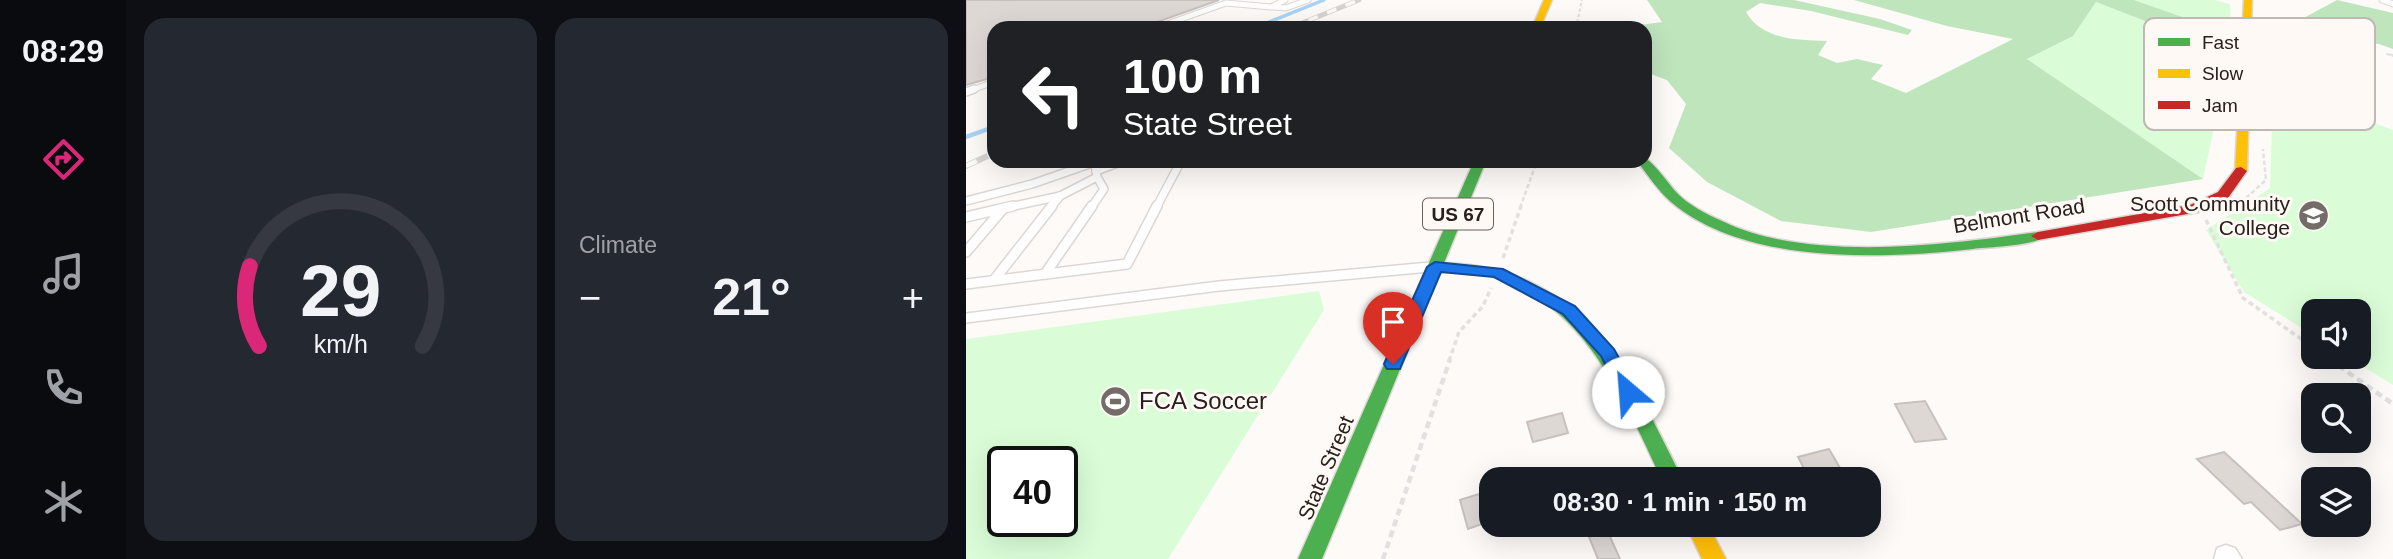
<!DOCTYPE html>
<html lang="en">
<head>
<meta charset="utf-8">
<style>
	body { margin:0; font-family:Arial,sans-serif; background:#242831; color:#f1f3f6; height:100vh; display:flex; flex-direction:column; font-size:26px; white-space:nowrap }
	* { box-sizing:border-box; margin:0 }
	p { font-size:23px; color:#9ea1a6 }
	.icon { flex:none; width:38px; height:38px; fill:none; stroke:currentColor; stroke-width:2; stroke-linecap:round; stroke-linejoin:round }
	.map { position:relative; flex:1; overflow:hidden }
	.sheet { display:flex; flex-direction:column; gap:18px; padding:18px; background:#0d0f14; width:840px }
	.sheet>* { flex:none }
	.guide { position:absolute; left:21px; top:21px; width:665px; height:147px; border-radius:21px; box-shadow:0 7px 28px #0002; background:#202124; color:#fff; overflow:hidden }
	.buttons { position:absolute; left:1335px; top:299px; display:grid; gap:14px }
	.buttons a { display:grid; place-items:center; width:70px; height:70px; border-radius:14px; background:#171b24; box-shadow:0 7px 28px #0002; font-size:35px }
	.speed { position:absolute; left:21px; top:446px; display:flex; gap:14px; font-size:35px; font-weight:700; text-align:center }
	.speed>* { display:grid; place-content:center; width:91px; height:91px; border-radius:50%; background:#171b24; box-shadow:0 7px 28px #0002; line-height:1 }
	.speed .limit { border:4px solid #111; border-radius:10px; background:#fff; color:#111 }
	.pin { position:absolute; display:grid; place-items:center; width:60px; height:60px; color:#fff; margin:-72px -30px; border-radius:50% 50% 50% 0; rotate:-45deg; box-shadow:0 0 7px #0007 }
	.pin .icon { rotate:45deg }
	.me { position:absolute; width:77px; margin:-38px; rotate:333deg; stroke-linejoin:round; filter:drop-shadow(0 0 5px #0008) }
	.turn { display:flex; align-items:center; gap:24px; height:147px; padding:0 21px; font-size:32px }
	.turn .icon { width:91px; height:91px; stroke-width:2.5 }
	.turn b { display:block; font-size:49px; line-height:60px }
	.big { font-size:52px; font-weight:700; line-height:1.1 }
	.sheet .tile { flex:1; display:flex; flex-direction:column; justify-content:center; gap:10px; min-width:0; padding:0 24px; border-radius:21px; background:#242831 }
	.sheet .dial { align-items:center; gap:0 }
	.dial svg { height:182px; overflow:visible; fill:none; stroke:#363941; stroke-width:7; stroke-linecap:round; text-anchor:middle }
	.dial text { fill:#f1f3f6; stroke:none }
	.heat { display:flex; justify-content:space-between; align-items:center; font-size:38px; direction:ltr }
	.sheet .tiles { flex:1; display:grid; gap:18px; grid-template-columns:repeat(2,1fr) }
	.trip { position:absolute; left:513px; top:467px; width:402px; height:70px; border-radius:21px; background:#171b24; box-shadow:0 7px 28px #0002; font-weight:700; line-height:70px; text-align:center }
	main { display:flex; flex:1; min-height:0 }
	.menu { display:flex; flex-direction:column; width:126px; justify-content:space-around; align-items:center; background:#090b0e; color:#9ea1a6 }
	.menu .icon { width:49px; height:49px }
	.menu .selected { color:#db2777 }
	.menu b { font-size:32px; color:#f1f3f6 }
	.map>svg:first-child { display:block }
	.green { fill:#dafdd8; fill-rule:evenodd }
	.forest { fill:#bfe5bd }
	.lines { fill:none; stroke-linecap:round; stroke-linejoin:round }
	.stream-far1 { stroke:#a9d4f6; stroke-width:3.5 }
	.stream { stroke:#a9d4f6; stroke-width:4.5 }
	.building { fill:#ded8d5; stroke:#c8c1be; stroke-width:2 }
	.lane-far2-casing { stroke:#ddd7d4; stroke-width:7 }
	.lane-far1-casing { stroke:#ddd7d4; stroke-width:10 }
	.lane-casing { stroke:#ddd7d4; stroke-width:12 }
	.street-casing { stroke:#ddd7d4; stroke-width:3 }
	.fast-casing { stroke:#ddd7d4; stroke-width:3 }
	.slow-casing { stroke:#ddd7d4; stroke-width:3 }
	.jam-casing { stroke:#ddd7d4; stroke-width:3 }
	.path-far3 { stroke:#e2e0e0; stroke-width:2; stroke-dasharray:3.5 2; stroke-linecap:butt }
	.path-far2 { stroke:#e2e0e0; stroke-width:2.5; stroke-dasharray:4.5 2.5; stroke-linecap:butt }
	.path-far1 { stroke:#e2e0e0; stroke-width:3.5; stroke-dasharray:5 3.5; stroke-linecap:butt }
	.path { stroke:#e2e0e0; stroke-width:4.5; stroke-dasharray:7 4.5; stroke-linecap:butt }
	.lane-far2 { stroke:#fffefe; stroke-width:5 }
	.lane-far1 { stroke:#fffefe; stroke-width:7 }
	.lane { stroke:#fffefe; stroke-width:9 }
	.street { fill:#fffefe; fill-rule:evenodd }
	.fast { fill:#4caf50; fill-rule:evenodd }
	.slow { fill:#ffc107; fill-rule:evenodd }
	.jam { fill:#c62828; fill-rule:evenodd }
	.rail-far1-casing { stroke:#d5d4d3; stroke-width:5 }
	.rail-casing { stroke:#d5d4d3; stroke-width:6 }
	.rail-far1 { stroke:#fff9f6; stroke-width:3.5; stroke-dasharray:10; stroke-linecap:butt }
	.rail { stroke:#fff9f6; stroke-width:4.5; stroke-dasharray:12; stroke-linecap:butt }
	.route { fill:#1a73e8; stroke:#114b97; stroke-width:2 }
	.labels { text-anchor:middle; stroke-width:6; stroke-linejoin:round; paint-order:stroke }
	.shield { fill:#fff9f6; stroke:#69615d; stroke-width:2 }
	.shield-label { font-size:19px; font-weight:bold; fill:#29201b }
	.poi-label { font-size:21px; fill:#29201b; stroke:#fff9f6; text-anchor:end }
	.street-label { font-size:21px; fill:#29201b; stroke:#fff9f6 }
	.near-poi-label { font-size:24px; fill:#29201b; stroke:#fff9f6; text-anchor:start }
	.key { fill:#fff9f6; stroke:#bfb8b4; stroke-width:2 }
	.key-label { font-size:19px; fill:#29201b }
</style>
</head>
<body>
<main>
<nav class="menu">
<b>08:29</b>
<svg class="icon selected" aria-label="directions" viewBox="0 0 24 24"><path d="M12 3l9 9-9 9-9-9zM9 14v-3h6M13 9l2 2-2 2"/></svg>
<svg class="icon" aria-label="music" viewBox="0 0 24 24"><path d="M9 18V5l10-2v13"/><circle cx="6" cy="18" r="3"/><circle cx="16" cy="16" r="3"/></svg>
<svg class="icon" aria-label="phone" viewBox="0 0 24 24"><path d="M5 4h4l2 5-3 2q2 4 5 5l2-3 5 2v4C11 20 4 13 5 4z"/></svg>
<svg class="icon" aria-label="climate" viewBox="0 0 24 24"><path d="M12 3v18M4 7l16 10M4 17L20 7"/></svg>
</nav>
<section class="sheet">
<div class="tiles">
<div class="tile dial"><svg viewBox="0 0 100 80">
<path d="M14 69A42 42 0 1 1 86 69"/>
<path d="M14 69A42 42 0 0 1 10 34" stroke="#db2777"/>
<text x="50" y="56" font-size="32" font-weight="700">29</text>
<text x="50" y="72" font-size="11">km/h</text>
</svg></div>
<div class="tile"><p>Climate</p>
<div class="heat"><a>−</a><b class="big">21°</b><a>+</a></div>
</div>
</div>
</section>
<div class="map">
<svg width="1427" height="559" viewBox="0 0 1427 559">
	<rect width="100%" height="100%" fill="#fdfaf8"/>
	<g class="green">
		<path d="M 1168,0 L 1249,0 L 1264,4 L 1265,34 Z"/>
		<path d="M 1130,2 L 1264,54 L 1237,179 L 1061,59 L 1107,36 Z"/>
		<path d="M 1316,89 L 1427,130 L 1427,385 L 1382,357 L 1393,357 L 1393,312 L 1348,312 L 1347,335 L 1278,292 L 1240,230 L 1304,188 L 1307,93 Z"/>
		<path d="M 353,291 L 358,310 L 202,559 L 0,559 L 0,339 ZM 37,462 L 96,462 L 96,522 L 37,522 Z"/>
	</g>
	<g class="forest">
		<path d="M 681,0 L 828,0 L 914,19 L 946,30 L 942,35 L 845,11 L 794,3 L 780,12 C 796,40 831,40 861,41 L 852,55 L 871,63 L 891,59 L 917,65 L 905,79 L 940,93 L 1047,39 L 981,26 L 888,0 L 1168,0 L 1265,34 L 1264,54 L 1130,2 L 1107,36 L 1061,59 L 1237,179 L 905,232 L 815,221 L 741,182 L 703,148 L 720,104 L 701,80 L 679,72 L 679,28 L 653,28 L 696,22 Z"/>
		<path d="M 1371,0 L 1427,13 L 1427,49 L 1413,44 L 1336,38 L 1334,20 Z"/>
	</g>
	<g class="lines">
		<path class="stream-far1" d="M 288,28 L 358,0"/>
		<path class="stream" d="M 0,137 L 28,127"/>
	</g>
	<g class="building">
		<path d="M 0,0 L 253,0 L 188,23 L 185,28 L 28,28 L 28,77 L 0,85 Z"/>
		<path d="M 959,401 L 980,439 L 949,442 L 929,404 Z"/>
		<path d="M 596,413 L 602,433 L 567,442 L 561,422 Z"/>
		<path d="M 863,449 L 881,480 L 844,480 L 832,457 Z"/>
		<path d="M 1258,452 L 1308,498 L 1336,524 L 1314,530 L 1285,502 L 1278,504 L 1231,459 Z"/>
		<path d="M 513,494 L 522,522 L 502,529 L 494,500 Z"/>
		<path d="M 641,530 L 654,559 L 632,559 L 623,537 Z"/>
	</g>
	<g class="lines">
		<defs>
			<g id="lane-far2">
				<path d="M 1416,0 L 1427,4"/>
				<path d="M 307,7 L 320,8 L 342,0"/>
				<path d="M 190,28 L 260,3 L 305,7 L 319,0"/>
				<path d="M 3,91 L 28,82"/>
			</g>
			<g id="lane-far1">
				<path d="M 0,92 L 8,89"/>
				<path d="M 130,171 L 157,161"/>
				<path d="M 0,201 L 66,184 L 132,161"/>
				<path d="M 39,208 L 94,196 L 131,177 L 129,163"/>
				<path d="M 84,208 L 94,196"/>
				<path d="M 125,208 L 138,189 L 131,177"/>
				<path d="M 190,208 L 215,161"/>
			</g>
			<g id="lane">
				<path d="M 0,217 L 47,206"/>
				<path d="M 0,252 L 35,211"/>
				<path d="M 79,274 L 126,206"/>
				<path d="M 28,280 L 86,206"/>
				<path d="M 0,284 L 161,264 L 191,206"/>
				<path d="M 0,318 L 253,286 L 464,267"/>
			</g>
			<path id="street" d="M 1260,545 L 1269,548 L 1276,559 L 1248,559 L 1251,548 Z"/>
			<g id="fast">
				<path d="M 679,158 C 691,166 701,182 711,193 C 721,204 742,215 756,221 C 841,263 981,245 1072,232 L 1079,236 C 1069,246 1023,247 1007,249 C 916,259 779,265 705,202 C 692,191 681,174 671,161 L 679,161 Z"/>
				<path d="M 508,161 L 520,161 L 478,263 C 617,267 663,371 717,480 L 696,480 C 658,399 617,300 522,275 C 507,271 490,272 474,272 L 356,559 L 332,559 Z"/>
			</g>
			<g id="slow">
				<path d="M 578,0 L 586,0 L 574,28 L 566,28 Z"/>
				<path d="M 1278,0 L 1286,0 L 1281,171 L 1275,175 L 1269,171 Z"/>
				<path d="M 720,525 L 742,525 L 760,559 L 736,559 Z"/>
			</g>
			<path id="jam" d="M 1275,167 L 1281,171 L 1262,198 L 1233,212 L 1072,240 L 1065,236 L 1072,232 L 1224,205 L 1252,192 L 1270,168 Z"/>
		</defs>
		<use href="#lane-far2" class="lane-far2-casing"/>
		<use href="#lane-far1" class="lane-far1-casing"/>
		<use href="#lane" class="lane-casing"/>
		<use href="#street" class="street-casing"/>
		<use href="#fast" class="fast-casing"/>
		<use href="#slow" class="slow-casing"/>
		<use href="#jam" class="jam-casing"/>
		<g class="path-far3">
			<path d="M 610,28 L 616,0"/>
			<path d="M 1427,55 L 1421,54 L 1427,56"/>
		</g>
		<g class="path-far2">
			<path d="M 1280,198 L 1300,180 L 1297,149"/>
			<path d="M 554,208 L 571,161"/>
		</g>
		<g class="path-far1">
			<path d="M 1240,220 L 1277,298 L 1348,348"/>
			<path d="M 537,258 L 555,206"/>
			<path d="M 1360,357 L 1366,361"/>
			<path d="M 483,361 L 493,332 L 517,306 L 525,288"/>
		</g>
		<g class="path">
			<path d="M 1363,359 L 1427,404"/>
			<path d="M 417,559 L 484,359"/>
		</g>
		<use href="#lane-far2" class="lane-far2"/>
		<use href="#lane-far1" class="lane-far1"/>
		<use href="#lane" class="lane"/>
		<use href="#street" class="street"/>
		<use href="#fast" class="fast"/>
		<use href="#slow" class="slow"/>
		<use href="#jam" class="jam"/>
		<defs>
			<path id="rail-far1" d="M 324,28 L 393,0"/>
			<path id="rail" d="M 0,166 L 28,153"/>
		</defs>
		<use href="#rail-far1" class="rail-far1-casing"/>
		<use href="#rail" class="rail-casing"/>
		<use href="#rail-far1" class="rail-far1"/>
		<use href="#rail" class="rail"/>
	</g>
	<path class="route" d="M 469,262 L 537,269 L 609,306 L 648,349 L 672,392 L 669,397 L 656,397 L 635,356 L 597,314 L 528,277 L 475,272 L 436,364 L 434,369 L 421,369 L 418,364 L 461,267 Z"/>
	<defs>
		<symbol id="university-disc" viewBox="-11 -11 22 22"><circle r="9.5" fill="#736c68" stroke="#fff9f6"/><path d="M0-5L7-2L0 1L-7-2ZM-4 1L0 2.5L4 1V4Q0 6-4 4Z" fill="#fff"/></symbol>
		<symbol id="stadium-disc" viewBox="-11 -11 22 22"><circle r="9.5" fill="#736c68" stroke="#fff9f6"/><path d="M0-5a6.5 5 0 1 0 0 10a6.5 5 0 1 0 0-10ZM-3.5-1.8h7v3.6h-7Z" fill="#fff"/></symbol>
	</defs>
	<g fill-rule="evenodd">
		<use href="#university-disc" x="1330" y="198" width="35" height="35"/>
		<use href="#stadium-disc" x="132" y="384" width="35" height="35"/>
	</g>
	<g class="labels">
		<rect class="shield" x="457" y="198.5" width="70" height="31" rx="5"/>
		<g class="shield-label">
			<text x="492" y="221">US 67</text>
		</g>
		<g class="poi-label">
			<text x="1324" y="211">Scott Community<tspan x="1324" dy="24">College</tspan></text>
		</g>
		<g class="street-label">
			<text transform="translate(1053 216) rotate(-9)" y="7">Belmont Road</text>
			<text transform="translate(360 468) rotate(-67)" y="7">State Street</text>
		</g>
		<g class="near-poi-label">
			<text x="173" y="409">FCA Soccer</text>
		</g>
	</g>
	<rect x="1178" y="18" width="231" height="112" rx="10" class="key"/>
	<rect x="1192" y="38" width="32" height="8" fill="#4caf50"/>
	<rect x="1192" y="69" width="32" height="9" fill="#ffc107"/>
	<rect x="1192" y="101" width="32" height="8" fill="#c62828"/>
	<g class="key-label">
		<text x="1236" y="49">Fast</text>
		<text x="1236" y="80">Slow</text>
		<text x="1236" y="112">Jam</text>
	</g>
</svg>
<div class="buttons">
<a><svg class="icon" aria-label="sound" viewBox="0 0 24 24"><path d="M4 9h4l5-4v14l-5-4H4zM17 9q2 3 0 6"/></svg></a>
<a><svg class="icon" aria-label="search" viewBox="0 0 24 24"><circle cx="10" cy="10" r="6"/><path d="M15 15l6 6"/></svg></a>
<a><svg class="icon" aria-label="layers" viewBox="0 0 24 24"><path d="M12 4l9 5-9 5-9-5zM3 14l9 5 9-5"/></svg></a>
</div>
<div class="speed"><div class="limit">40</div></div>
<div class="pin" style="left:427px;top:364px;background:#d93025"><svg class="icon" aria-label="arrive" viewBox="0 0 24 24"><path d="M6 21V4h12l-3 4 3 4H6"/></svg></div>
<svg class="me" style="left:662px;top:392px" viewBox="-20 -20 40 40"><circle r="19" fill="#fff"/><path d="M0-13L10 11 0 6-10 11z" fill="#1a73e8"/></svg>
<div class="trip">08:30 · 1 min · 150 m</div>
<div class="guide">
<div class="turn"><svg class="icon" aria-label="left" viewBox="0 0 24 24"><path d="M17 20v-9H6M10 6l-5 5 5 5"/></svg><div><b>100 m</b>State Street</div></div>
</div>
</div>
</main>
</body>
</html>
